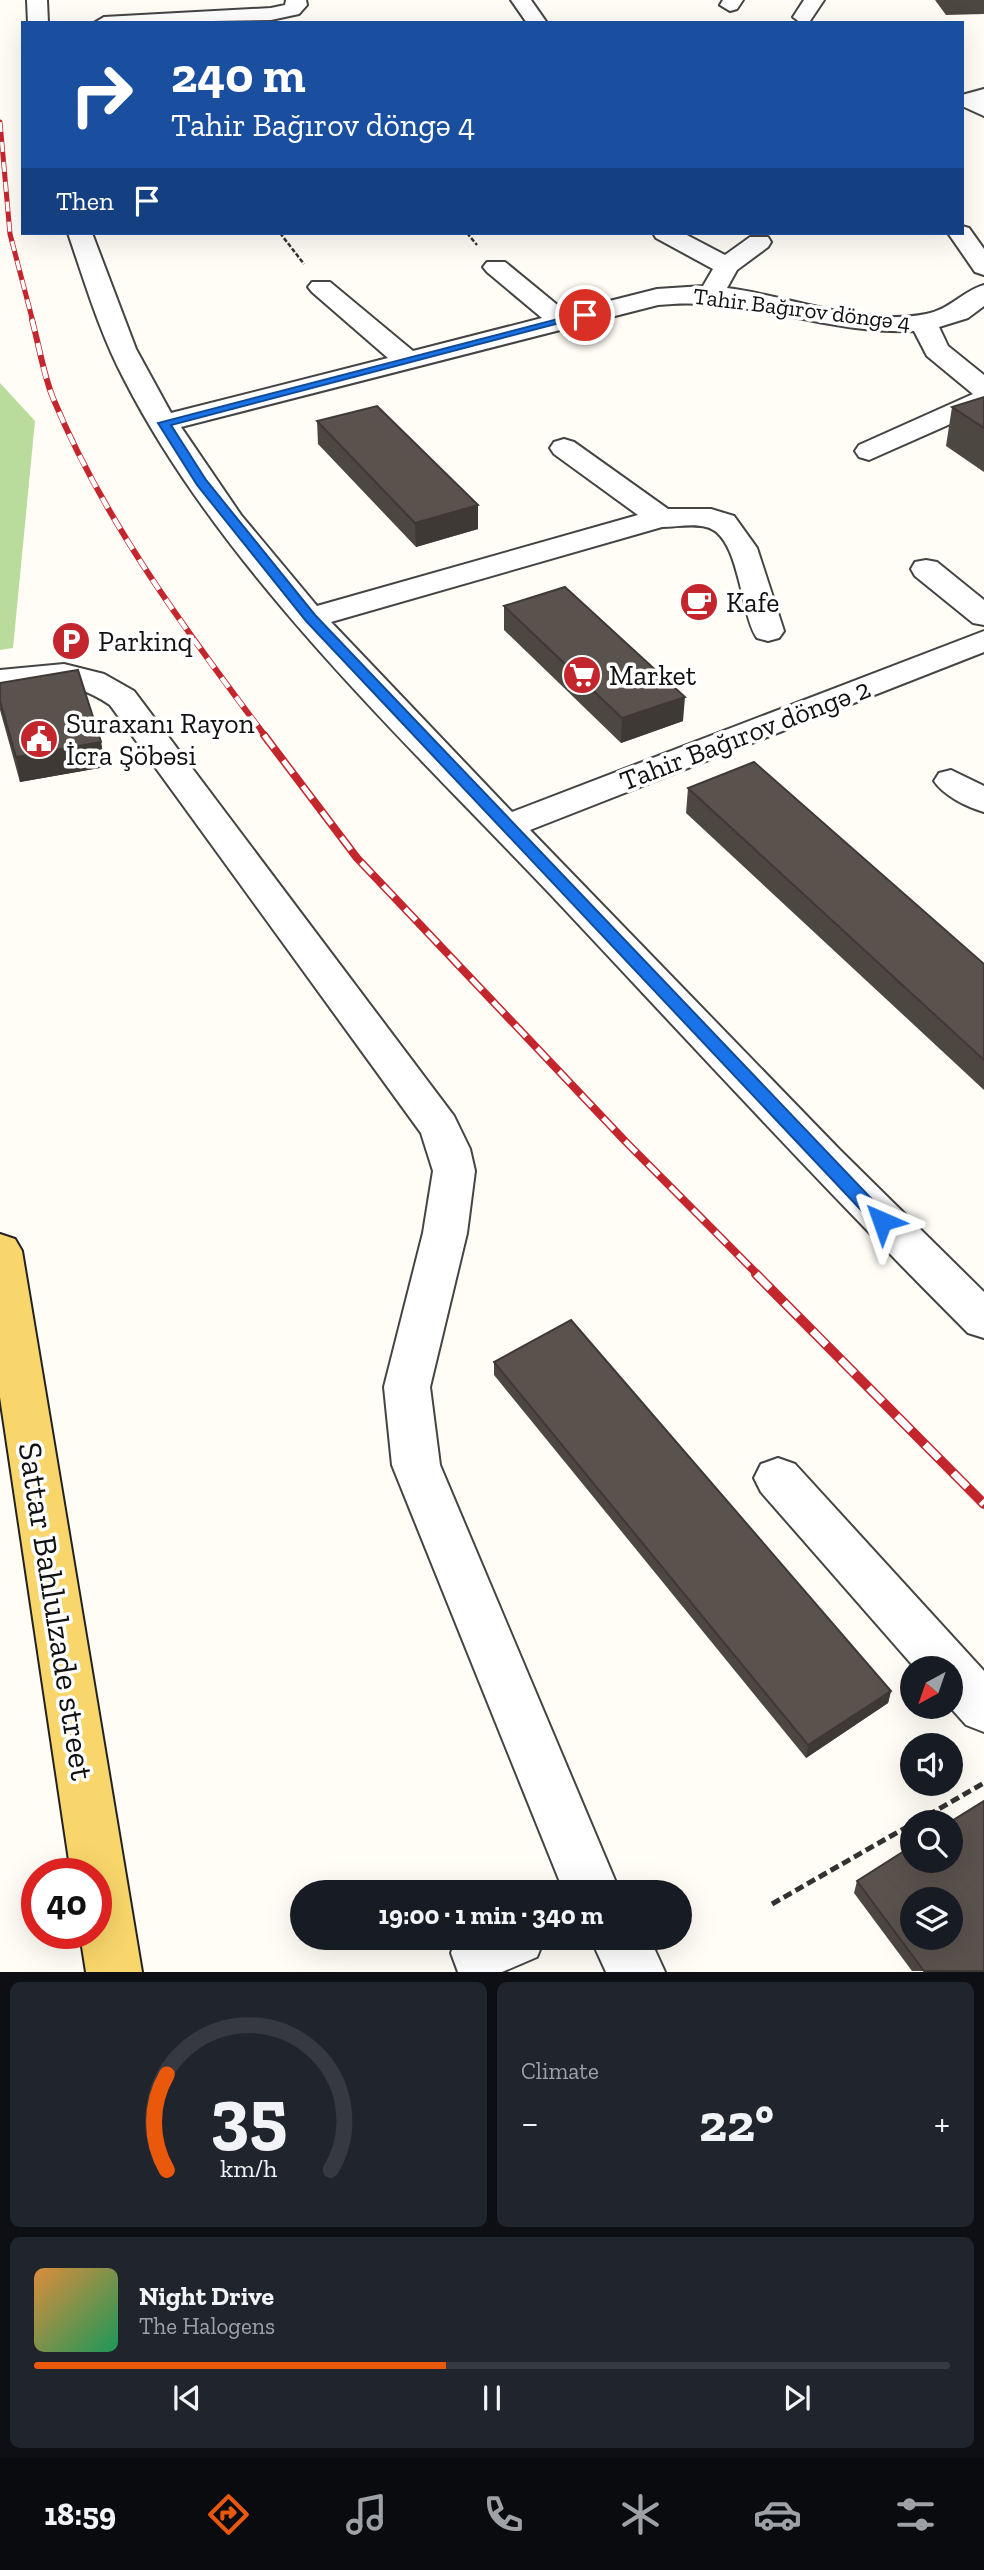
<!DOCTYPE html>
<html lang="en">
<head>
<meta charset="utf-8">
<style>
	body { margin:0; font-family:"Zilla Slab",serif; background:#20242c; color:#f1f3f6; height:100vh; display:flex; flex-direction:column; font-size:26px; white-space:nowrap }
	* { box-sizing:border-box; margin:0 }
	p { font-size:23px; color:#9ea1a6 }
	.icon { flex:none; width:38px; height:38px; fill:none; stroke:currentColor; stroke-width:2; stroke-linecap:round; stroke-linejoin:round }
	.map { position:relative; height:1972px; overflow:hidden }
	.panel { display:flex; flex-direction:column; gap:10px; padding:10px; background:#0d0f14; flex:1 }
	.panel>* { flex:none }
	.banner { position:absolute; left:21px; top:21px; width:943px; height:214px; border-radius:0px; box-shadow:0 7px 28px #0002; background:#1a4fa0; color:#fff; overflow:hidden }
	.needle { width:46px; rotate:220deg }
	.fabs { position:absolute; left:900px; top:1656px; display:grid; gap:14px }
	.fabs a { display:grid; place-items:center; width:63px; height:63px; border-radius:50%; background:#171b24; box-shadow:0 7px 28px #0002; font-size:35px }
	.speed { position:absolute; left:21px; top:1858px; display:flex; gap:14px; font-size:35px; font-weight:700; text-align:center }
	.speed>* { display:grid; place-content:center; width:91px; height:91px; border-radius:50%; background:#171b24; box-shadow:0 7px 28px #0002; line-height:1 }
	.speed .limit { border:10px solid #d22; background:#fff; color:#111 }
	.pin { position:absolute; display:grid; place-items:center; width:60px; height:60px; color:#fff; margin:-30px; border:4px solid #fff; border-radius:50%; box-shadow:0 2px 7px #0007 }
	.me { position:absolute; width:77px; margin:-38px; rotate:317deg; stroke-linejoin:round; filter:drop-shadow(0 0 5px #0008) }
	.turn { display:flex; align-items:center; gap:24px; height:147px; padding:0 35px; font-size:32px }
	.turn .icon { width:91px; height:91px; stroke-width:2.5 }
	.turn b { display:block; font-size:49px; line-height:60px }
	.then { display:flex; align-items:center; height:66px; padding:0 35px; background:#0003; gap:14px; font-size:26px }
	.big { font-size:52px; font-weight:800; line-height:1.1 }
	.panel .tile { flex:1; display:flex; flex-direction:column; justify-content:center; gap:10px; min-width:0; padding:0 24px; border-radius:10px; background:#20242c }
	.panel .dial { align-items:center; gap:0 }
	.dial svg { height:182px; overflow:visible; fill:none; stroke:#363941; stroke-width:7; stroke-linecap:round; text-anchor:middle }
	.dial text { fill:#f1f3f6; stroke:none }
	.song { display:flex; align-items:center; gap:21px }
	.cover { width:84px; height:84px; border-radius:10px; background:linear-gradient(135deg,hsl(30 70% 55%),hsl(150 70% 35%)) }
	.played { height:7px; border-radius:4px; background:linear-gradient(90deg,#ea580c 45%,#363941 45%) }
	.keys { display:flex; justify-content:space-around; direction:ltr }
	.heat { display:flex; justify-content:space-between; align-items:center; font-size:38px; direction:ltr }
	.panel .tiles { flex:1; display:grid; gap:10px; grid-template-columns:1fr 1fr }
	.tile:last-child { grid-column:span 2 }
	.trip { position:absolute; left:290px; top:1880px; width:402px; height:70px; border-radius:35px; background:#171b24; box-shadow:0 7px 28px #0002; font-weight:800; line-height:70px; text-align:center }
	.tabs { display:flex; height:112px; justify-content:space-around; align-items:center; background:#090b0e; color:#9ea1a6 }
	.tabs .icon { width:49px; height:49px }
	.tabs .active { color:#ea580c }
	.tabs b { font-size:32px; color:#f1f3f6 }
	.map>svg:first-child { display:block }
	.forest { fill:#b9dc9c }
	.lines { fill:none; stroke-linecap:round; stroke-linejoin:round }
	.minor-casing { stroke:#444; stroke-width:4 }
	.major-casing { stroke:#222; stroke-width:4 }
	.path-far1 { stroke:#333; stroke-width:2.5; stroke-dasharray:4.5 2; stroke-linecap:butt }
	.path { stroke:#333; stroke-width:5; stroke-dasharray:9 4.5; stroke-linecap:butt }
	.minor { fill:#fff; fill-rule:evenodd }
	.major { fill:#f9d66b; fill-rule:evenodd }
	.rail-far3-casing { stroke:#c4262e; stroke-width:5 }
	.rail-far2-casing { stroke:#c4262e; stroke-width:6 }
	.rail-far1-casing { stroke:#c4262e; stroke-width:8 }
	.rail-casing { stroke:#c4262e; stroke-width:10 }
	.rail-far3 { stroke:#fff; stroke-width:3.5; stroke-dasharray:10; stroke-linecap:butt }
	.rail-far2 { stroke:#fff; stroke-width:4.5; stroke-dasharray:12; stroke-linecap:butt }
	.rail-far1 { stroke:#fff; stroke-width:5; stroke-dasharray:16; stroke-linecap:butt }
	.rail { stroke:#fff; stroke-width:7; stroke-dasharray:20; stroke-linecap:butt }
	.wall { fill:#4d4742 }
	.shaded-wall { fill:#3f3936 }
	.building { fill:#5a524d; stroke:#3f3936; stroke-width:2; fill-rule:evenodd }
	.route { fill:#1a73e8; stroke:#114b97; stroke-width:2 }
	.labels { text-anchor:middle; stroke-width:7; stroke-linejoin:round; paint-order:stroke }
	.far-street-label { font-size:23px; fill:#111; stroke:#fff }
	.poi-label { font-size:28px; fill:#111; stroke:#fff; text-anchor:start }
	.street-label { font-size:28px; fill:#111; stroke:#fff }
	.near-street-label { font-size:33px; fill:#111; stroke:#fff }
</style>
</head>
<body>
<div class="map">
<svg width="984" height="1972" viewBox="0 0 984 1972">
	<rect width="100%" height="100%" fill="#fffdf5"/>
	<path class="forest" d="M 0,383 L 35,421 L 13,648 L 0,650 Z"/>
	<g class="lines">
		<defs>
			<g id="minor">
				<path d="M 27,0 L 47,0 L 48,23 L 28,23 Z"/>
				<path d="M 286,0 L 306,0 L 307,5 L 299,14 L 271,20 L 94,23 L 104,17 L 271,8 L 285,5 Z"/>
				<path d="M 511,0 L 531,0 L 547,23 L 527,23 Z"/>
				<path d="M 723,0 L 743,0 L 737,9 L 730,11 L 720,5 Z"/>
				<path d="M 804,0 L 824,0 L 810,21 L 801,23 L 793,17 Z"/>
				<path d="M 984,89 L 984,116 L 962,106 L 962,95 Z"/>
				<path d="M 962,226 L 969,228 L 984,249 L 984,275 L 975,272 L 948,233 L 962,233 Z"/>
				<path d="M 68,233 L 92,233 L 136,349 L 171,413 L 388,358 L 312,292 L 308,287 L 312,282 L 330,282 L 413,351 L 542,318 L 487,272 L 483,267 L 487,262 L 505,262 L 566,312 L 657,289 L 703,286 L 713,269 L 656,238 L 653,233 L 683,233 L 725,255 L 750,237 L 768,237 L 771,242 L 768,247 L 737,270 L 727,288 C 791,296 861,327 926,314 C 949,310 963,291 984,285 L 984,306 L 968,318 L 939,327 L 948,346 L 984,375 L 984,409 L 869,460 L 859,457 L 855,451 L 859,445 L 973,394 L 927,356 L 914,331 C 827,335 745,295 658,305 L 181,427 L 241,515 L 317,606 L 638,515 L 554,454 L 550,448 L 554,442 L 564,439 L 574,442 L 668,509 L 711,509 L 734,516 L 757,548 L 784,631 L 779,638 L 768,641 L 757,638 C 740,614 740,534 706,527 C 693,523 676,527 662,527 L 331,622 L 512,812 L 984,631 L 984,652 L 530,830 L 840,1150 L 984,1292 L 984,1338 L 968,1333 C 825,1190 689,1042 551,895 C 405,741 222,570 125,381 C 100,334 85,283 68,233 Z"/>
				<path d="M 926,560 L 937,562 L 984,600 L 984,625 L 973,623 L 915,576 L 911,569 L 915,562 Z"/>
				<path d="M 64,664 L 104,674 L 134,691 L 454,1116 L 470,1149 L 475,1171 L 467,1233 L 430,1387 L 440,1465 L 620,1892 L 564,1892 L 392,1465 L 384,1387 L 423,1233 L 433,1171 L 421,1133 L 110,705 C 71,679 45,682 0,690 L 0,670 Z"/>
				<path d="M 951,770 L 984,786 L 984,812 C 967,807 944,796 934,781 L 939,773 Z"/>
				<path d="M 778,1458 L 795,1464 L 984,1671 L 984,1732 L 966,1725 L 949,1706 L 950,1668 L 915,1668 L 761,1492 L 754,1478 L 761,1464 Z"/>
				<path d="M 457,1937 L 545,1937 L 537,1957 L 502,1972 L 458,1972 L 451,1953 Z"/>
				<path d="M 590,1937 L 649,1937 L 665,1972 L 606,1972 Z"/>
			</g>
			<path id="major" d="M 0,1234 L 15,1239 L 22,1251 L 142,1972 L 86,1972 L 80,1934 L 96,1934 L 96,1874 L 71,1874 L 0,1397 Z"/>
		</defs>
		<use href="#minor" class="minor-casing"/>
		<use href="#major" class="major-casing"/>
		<g class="path-far1">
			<path d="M 280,233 L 304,264"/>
			<path d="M 467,233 L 477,245"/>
		</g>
		<g class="path">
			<path d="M 916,1822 L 984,1783"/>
			<path d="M 772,1904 L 912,1824"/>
		</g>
		<use href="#minor" class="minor"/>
		<use href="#major" class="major"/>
		<defs>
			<path id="rail-far3" d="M 0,122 L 10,234 L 33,322"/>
			<path id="rail-far2" d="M 32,320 C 39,345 43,373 53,398 C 104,521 186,631 266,737"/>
			<path id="rail-far1" d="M 264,735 L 357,858 L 625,1141 L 758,1275"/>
			<path id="rail" d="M 756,1274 L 984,1504"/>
		</defs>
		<use href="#rail-far3" class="rail-far3-casing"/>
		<use href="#rail-far2" class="rail-far2-casing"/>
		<use href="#rail-far1" class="rail-far1-casing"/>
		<use href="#rail" class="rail-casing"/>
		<use href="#rail-far3" class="rail-far3"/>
		<use href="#rail-far2" class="rail-far2"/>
		<use href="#rail-far1" class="rail-far1"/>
		<use href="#rail" class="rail"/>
	</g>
	<g class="wall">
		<path d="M 935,0 L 984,0 L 984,14 L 946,15 Z"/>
		<path d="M 984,397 L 984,472 L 946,446 L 952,407 Z"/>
		<path d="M 317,421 L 478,529 L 416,547 L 318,444 Z"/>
		<path d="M 504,606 L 683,721 L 621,743 L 504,630 Z"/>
		<path d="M 0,683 L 101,742 L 105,767 L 20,782 L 0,710 Z"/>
		<path d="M 688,788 L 984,964 L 984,1090 L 686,813 Z"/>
		<path d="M 494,1362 L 891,1691 L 888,1703 L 806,1758 L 494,1375 Z"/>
		<path d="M 857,1881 L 984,1971 L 912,1971 L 854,1893 Z"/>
	</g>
	<g class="shaded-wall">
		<path d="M 478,505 L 478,529 L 416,547 L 415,523 Z"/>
		<path d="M 685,697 L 683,721 L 621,743 L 622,718 Z"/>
		<path d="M 101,742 L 105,767 L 20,782 L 16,757 Z"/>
		<path d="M 891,1691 L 888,1703 L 806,1758 L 808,1745 Z"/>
	</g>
	<g class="building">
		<path d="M 984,397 L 984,428 L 952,407 Z"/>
		<path d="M 377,406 L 478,505 L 415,523 L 317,421 Z"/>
		<path d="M 565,587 L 685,697 L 622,718 L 504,606 Z"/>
		<path d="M 78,670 L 101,742 L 16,757 L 0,701 L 0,683 Z"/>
		<path d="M 754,762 L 984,964 L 984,1060 L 688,788 Z"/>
		<path d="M 571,1320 L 891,1691 L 808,1745 L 494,1362 Z"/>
		<path d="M 984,1801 L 984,1971 L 924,1971 L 857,1881 L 912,1846 L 912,1860 L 950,1860 L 950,1822 ZM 912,1899 L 950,1899 L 950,1937 L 912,1937 Z"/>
	</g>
	<path class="route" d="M 581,313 L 590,315 L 171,425 L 206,480 L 315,615 L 888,1216 L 891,1221 L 888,1226 L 876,1226 L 306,621 L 197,485 L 158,423 Z"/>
	<defs>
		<symbol id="cafe-disc" viewBox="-11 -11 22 22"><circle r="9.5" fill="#c4262e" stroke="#fff"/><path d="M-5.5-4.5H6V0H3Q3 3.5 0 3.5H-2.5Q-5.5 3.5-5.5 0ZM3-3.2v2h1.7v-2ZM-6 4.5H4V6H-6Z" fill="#fff"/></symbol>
		<symbol id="parking-disc" viewBox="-11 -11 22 22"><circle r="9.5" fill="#c4262e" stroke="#fff"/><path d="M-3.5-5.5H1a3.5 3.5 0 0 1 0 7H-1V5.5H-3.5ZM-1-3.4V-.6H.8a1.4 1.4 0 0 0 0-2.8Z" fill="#fff"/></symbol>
		<symbol id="supermarket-disc" viewBox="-11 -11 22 22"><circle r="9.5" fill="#c4262e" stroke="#fff"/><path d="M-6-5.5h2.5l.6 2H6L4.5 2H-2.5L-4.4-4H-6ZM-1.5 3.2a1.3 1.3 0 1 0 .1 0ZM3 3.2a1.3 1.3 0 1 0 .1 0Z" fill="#fff"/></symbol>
		<symbol id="civic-disc" viewBox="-11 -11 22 22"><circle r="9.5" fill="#c4262e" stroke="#fff"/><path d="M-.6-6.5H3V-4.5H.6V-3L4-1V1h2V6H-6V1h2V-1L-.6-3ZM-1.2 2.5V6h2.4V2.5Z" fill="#fff"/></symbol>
	</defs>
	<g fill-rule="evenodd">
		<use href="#cafe-disc" x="677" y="580" width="44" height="44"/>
		<use href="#parking-disc" x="49" y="619" width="44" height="44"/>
		<use href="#supermarket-disc" x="560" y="653" width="44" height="44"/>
		<use href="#civic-disc" x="17" y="717" width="44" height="44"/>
	</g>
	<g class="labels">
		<g class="far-street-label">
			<text transform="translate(802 309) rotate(7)" y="8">Tahir Bağırov döngə 4</text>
		</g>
		<g class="poi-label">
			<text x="726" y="612">Kafe</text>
			<text x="98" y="651">Parkinq</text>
			<text x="609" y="685">Market</text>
			<text x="66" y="733">Suraxanı Rayon<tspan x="66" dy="32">İcra Şöbəsi</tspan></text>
		</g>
		<g class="street-label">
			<text transform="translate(745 734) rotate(-21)" y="10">Tahir Bağırov döngə 2</text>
		</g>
		<g class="near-street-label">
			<text transform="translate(57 1611) rotate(81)" y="12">Sattar Bahlulzade street</text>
		</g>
	</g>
</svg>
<div class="fabs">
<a><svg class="needle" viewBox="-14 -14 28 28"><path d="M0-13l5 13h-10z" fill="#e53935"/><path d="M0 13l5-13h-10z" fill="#9ea1a6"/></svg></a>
<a><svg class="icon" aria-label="sound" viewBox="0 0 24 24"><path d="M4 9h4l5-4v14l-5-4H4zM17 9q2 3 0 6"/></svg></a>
<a><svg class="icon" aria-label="search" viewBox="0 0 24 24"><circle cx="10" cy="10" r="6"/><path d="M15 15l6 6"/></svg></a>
<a><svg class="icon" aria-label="layers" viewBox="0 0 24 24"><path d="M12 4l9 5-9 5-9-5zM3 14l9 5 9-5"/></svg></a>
</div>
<div class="speed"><div class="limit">40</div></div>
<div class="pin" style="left:585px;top:315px;background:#d93025"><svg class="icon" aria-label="arrive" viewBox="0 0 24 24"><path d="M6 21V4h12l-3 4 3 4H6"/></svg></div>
<svg class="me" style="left:882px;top:1221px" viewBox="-20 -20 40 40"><path d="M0-17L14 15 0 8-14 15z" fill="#1a73e8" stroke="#fff" stroke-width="4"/></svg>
<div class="trip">19:00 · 1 min · 340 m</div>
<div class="banner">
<div class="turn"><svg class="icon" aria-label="right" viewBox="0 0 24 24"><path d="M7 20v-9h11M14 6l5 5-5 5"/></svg><div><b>240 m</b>Tahir Bağırov döngə 4</div></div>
<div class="then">Then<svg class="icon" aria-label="arrive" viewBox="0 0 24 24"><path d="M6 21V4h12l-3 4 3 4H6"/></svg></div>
</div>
</div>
<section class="panel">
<div class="tiles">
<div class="tile dial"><svg viewBox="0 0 100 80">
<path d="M14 69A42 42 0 1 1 86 69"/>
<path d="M14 69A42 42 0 0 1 14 27" stroke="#ea580c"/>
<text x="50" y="56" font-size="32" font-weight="700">35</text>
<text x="50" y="72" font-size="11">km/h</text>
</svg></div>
<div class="tile"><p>Climate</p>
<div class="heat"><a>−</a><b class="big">22°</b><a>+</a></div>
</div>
<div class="tile">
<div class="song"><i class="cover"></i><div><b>Night Drive</b><p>The Halogens</p></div></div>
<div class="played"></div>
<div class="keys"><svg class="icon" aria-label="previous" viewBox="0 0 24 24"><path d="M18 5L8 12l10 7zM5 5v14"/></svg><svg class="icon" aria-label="pause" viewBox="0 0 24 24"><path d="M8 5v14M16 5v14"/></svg><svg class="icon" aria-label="next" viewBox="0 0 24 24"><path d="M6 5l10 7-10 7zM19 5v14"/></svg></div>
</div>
</div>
</section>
<nav class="tabs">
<b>18:59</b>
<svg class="icon active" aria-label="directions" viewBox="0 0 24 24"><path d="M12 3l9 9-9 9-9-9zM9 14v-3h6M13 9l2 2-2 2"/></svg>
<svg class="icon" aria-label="music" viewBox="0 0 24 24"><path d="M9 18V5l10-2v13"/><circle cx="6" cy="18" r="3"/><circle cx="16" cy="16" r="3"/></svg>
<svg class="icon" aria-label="phone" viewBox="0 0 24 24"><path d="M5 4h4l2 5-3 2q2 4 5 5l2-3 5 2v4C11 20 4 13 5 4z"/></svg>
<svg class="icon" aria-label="climate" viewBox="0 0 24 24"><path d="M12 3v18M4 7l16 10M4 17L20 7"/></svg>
<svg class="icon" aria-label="car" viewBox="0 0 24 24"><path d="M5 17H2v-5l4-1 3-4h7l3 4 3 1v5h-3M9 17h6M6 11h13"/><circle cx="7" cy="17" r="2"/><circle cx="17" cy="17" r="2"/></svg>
<svg class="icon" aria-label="filters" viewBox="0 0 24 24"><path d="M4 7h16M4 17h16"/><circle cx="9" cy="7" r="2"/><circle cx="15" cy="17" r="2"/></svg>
</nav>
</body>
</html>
